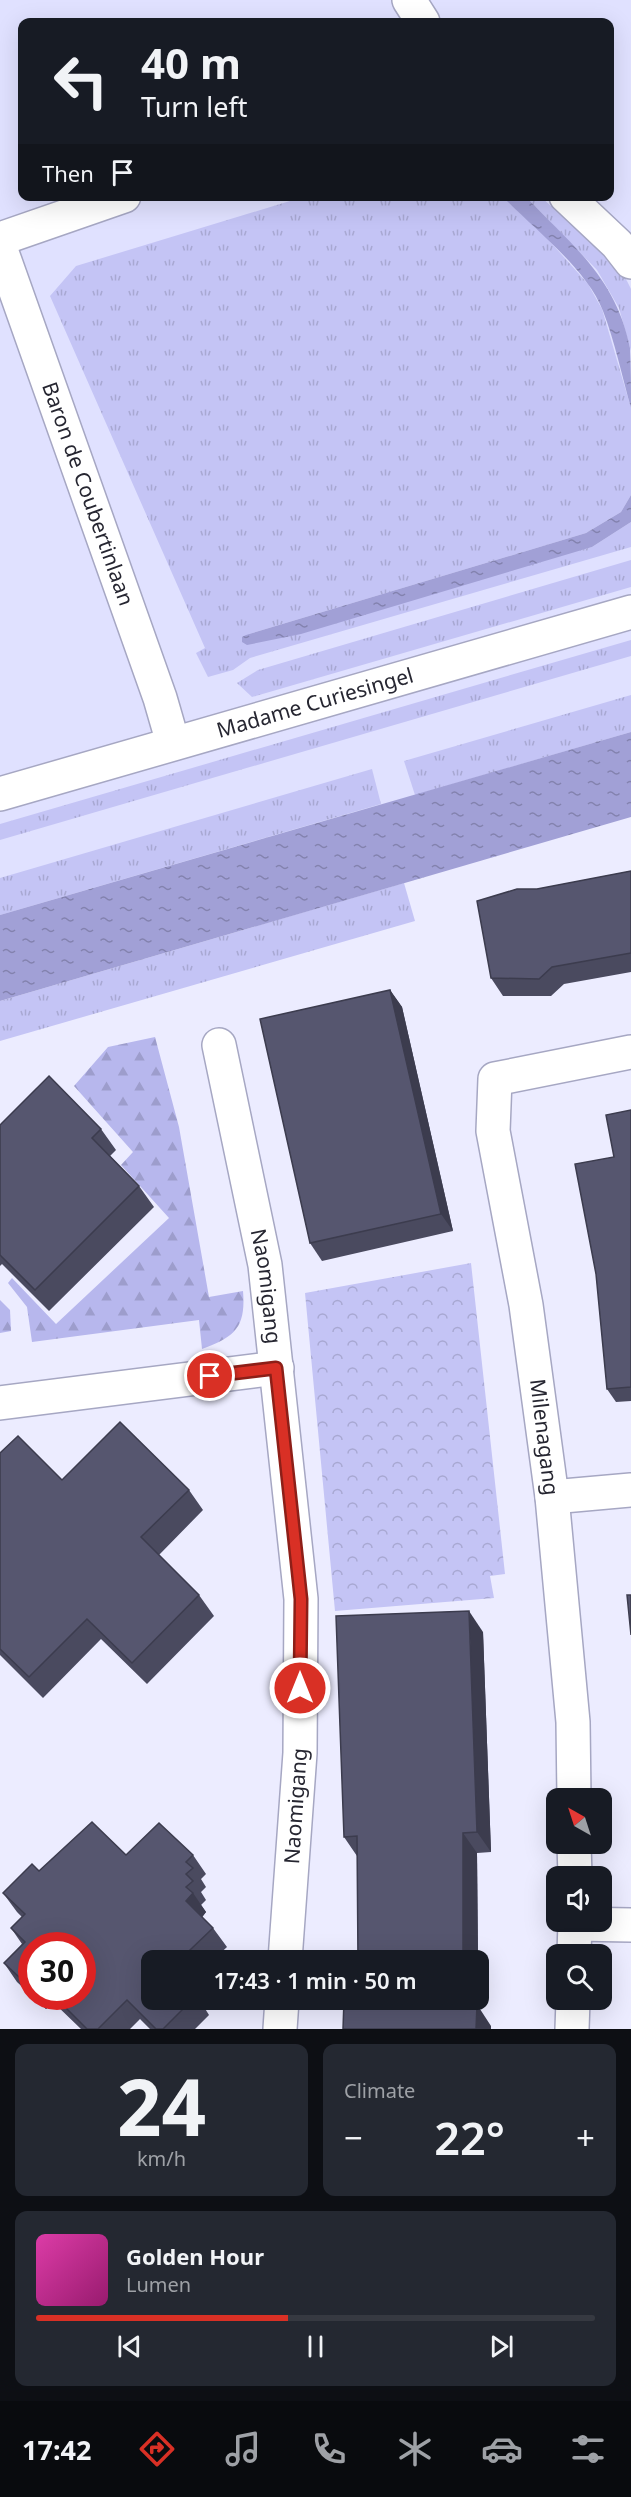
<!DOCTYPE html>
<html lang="en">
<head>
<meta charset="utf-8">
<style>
	body { margin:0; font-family:"Noto Sans",sans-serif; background:#242831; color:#f1f3f6; height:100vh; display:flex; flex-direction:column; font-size:22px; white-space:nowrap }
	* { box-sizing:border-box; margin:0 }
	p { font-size:20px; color:#9ea1a6 }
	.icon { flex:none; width:33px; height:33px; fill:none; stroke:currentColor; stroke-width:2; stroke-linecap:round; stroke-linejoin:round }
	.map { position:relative; height:2029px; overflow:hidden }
	.drawer { display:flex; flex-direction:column; gap:15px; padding:15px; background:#0d0f14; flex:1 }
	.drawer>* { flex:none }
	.hud { position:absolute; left:18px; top:18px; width:596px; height:183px; border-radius:12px; box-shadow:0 6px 24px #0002; background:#171b24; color:#f1f3f6; overflow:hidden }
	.needle { width:39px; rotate:321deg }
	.fabs { position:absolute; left:546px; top:1788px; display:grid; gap:12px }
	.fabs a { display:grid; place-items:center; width:66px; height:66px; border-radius:12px; background:#171b24; box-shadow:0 6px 24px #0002; font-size:30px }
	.speed { position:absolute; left:18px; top:1932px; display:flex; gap:12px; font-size:30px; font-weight:700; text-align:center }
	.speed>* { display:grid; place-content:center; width:78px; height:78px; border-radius:50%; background:#171b24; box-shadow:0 6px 24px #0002; line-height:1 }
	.speed .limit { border:9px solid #d22; background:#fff; color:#111 }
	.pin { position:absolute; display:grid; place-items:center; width:51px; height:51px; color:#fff; margin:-26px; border:3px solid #fff; border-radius:50%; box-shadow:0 2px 6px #0007 }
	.me { position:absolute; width:66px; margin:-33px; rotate:0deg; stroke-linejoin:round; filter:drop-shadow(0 0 4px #0008) }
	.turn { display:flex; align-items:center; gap:21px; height:126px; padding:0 24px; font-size:27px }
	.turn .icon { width:78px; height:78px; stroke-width:2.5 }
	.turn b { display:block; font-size:42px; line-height:51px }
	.then { display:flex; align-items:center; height:57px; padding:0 24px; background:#0003; gap:12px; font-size:22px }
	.big { font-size:45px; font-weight:600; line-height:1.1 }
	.drawer .tile { flex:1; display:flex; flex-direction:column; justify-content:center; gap:9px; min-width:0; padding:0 21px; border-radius:12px; background:#242831 }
	.drawer .dial { align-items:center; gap:0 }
	.dial b { font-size:78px; line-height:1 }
	.song { display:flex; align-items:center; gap:18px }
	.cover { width:72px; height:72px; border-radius:9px; background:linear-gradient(135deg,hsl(320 70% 55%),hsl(320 70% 35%)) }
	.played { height:6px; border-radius:3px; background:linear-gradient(90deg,#d93025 45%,#363941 45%) }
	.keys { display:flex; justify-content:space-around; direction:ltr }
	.heat { display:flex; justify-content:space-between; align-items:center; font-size:33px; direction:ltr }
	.drawer .tiles { flex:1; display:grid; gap:15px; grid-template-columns:1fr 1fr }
	.tile:last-child { grid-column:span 2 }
	.trip { position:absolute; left:141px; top:1950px; width:348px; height:60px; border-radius:12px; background:#171b24; box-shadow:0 6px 24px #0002; font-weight:600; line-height:60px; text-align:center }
	.dock { display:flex; height:96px; justify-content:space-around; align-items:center; background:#090b0e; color:#9ea1a6 }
	.dock .icon { width:42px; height:42px }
	.dock .active { color:#d93025 }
	.dock b { font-size:27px; color:#f1f3f6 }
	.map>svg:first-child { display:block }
	.built { fill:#e0e1ff; fill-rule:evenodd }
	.grass { fill:url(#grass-tufts) }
	.forest { fill:url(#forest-firs) }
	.park { fill:url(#park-crowns) }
	.water { fill:url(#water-ripples) }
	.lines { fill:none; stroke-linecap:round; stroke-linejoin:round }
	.minor-casing { stroke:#a6a7c3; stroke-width:36 }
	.minor { stroke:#fff; stroke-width:33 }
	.wall { fill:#4a4a5f }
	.shaded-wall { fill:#3c3c4e }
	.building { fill:#56566f; stroke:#3c3c4e; stroke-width:1.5 }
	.route-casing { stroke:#8d1f18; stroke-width:15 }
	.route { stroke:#d93025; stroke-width:10 }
	.labels { text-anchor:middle; stroke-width:6; stroke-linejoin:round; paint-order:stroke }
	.street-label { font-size:21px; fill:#262631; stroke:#fff }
</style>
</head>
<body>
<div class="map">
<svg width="631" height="2029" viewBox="0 0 631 2029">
	<defs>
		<pattern id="grass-tufts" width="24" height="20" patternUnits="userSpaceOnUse" patternTransform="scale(1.5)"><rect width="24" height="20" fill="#c4c4f5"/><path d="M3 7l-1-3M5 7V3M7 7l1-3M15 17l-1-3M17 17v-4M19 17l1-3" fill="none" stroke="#a8a8d2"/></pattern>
		<pattern id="forest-firs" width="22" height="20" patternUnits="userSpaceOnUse" patternTransform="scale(1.5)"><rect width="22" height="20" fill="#b7b7ed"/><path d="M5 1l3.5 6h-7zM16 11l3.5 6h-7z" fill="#9d9dcc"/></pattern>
		<pattern id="park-crowns" width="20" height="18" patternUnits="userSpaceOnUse" patternTransform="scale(1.5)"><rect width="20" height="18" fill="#c4c4f5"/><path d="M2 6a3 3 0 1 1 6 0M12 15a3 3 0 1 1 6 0" fill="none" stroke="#a8a8d2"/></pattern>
		<pattern id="water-ripples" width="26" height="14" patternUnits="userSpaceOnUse" patternTransform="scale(1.5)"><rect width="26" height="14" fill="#a1a0d6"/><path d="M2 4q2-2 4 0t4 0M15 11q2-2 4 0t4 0" fill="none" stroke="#8382ae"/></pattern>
	</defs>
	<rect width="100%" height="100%" fill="#ececff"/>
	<path class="built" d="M 0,0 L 631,0 L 631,777 L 0,957 ZM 22,22 L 609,22 L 609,196 L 22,196 Z"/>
	<g class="grass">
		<path d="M 303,197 L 503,197 L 545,236 L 588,284 L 602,309 L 631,408 L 631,495 L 621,512 L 586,533 L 246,635 L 592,547 L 631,522 L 631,547 L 250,658 L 233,670 L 208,677 L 196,653 L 205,648 L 50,296 L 76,266 Z"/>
		<path d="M 526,197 L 541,197 L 611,260 L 627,281 L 631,289 L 631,351 L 619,308 L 597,270 Z"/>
		<path d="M 631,560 L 631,587 L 252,697 L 237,683 L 258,670 Z"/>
		<path d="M 631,640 L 631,656 L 0,840 L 0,824 Z"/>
		<path d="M 631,695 L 631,732 L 415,795 L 404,761 Z"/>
		<path d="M 372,769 L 381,804 L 0,915 L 0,878 Z"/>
		<path d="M 404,883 L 415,921 L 0,1041 L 0,1001 Z"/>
	</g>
	<g class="forest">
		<path d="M 155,1037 L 179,1127 L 209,1297 L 243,1291 C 246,1327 235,1337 202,1349 L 199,1320 L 32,1342 L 27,1307 L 8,1283 L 12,1278 L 56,1324 L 169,1218 L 121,1165 L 133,1152 L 74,1086 L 108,1047 Z"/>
		<path d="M 0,1300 L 10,1310 L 11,1331 L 0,1333 Z"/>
	</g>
	<path class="park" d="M 471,1263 L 505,1574 L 490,1576 L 494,1598 L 335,1611 L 305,1293 Z"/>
	<g class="water">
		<path d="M 503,197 L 526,197 C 573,246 616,278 630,348 C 631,367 631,389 631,408 C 622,376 615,342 603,311 C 587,269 534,229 503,197 Z"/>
		<path d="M 631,495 L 631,522 L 592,547 L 301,634 L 247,645 L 242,642 L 242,637 L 246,635 L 586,533 L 621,512 Z"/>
		<path d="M 631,732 L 631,817 L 0,1001 L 0,915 Z"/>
	</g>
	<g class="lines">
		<defs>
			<g id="minor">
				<path d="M 409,0 L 423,22"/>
				<path d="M 566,196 L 617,244 L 631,262"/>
				<path d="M 0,239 L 124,196"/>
				<path id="s1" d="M 0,247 L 160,698 L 173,743"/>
				<path id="s2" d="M 0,794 L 631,612"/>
				<path id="s3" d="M 219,1045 L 265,1265 L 301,1599 L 300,1753 L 285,1960"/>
				<path d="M 0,1403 L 277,1368"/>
				<path d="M 552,1497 L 631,1490"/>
				<path d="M 574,1798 L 573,1722 L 552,1497 L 526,1305 L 493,1131 L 495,1079 L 631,1052"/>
				<path d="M 574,1844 L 575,1876"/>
				<path d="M 575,1924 L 631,1925"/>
				<path d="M 574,1954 L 575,1922"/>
				<path d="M 280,2029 L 282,2000"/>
				<path d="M 572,2029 L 573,2000"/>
			</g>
		</defs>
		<use href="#minor" class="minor-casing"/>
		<use href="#minor" class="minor"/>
	</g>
	<g class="wall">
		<path d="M 631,871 L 631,972 L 564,984 L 551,996 L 503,996 L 491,978 L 537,889 Z"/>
		<path d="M 390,990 L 402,1007 L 453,1231 L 322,1261 L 310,1243 Z"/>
		<path d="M 631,1110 L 631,1401 L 616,1402 L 607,1389 L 614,1157 Z"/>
		<path d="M 0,1125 L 101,1129 L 116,1150 L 110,1156 L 139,1186 L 154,1207 L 49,1311 L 2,1264 L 0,1266 Z"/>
		<path d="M 0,1453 L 62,1480 L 189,1490 L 203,1510 L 159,1555 L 199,1595 L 214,1616 L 147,1684 L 101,1639 L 43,1698 L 0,1655 Z"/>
		<path d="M 483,1632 L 491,1852 L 477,1853 L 478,1960 L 358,1960 L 357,1856 L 344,1837 Z"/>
		<path d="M 126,1855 L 193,1855 L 206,1874 L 201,1879 L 206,1887 L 201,1892 L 206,1900 L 201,1905 L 206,1912 L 202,1917 L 213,1928 L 227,1947 L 213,1960 L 152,1960 L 152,2000 L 207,2000 L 209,2002 L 204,2007 L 209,2015 L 195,2029 L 150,2029 L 140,2019 L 130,2029 L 81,2029 L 53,2002 L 46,2009 L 32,1996 L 82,1996 L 32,1946 L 32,1996 L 17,1982 L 4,1963 L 22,1944 L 11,1928 L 22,1917 L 17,1912 L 3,1893 L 39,1871 Z"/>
	</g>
	<g class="shaded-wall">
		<path d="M 390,990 L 402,1007 L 453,1231 L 441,1214 Z"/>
		<path d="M 469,1611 L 483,1632 L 491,1852 L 477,1832 Z"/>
		<path d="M 463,1833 L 477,1853 L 478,1960 L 463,1960 Z"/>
		<path d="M 193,1893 L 206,1912 L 200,1920 L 186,1901 Z"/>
		<path d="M 37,1996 L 49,1996 L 53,2002 L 46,2009 Z"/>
		<path d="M 463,2000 L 478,2000 L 478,2006 L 491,2026 L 491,2029 L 476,2029 L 463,2004 Z"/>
	</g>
	<g class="building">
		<path d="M 631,871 L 631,953 L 552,967 L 539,979 L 491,978 L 477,901 L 517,889 L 537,889 Z"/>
		<path d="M 390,990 L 441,1214 L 310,1243 L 260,1019 Z"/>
		<path d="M 49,1076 L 101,1129 L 92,1138 L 139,1186 L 35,1290 L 0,1255 L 0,1125 Z"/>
		<path d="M 631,1110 L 631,1387 L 607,1389 L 596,1274 L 575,1164 L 614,1157 L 606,1115 Z"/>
		<path d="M 120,1422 L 189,1490 L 141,1537 L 199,1595 L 132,1663 L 87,1619 L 29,1677 L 0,1649 L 0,1453 L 18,1436 L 62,1480 Z"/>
		<path d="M 627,1595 L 631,1595 L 631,1635 Z"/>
		<path d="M 469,1611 L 477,1832 L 463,1833 L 463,1960 L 358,1960 L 357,1836 L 344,1837 L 336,1616 Z"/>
		<path d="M 92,1822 L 126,1855 L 159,1823 L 193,1855 L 186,1862 L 193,1868 L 186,1874 L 193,1881 L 186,1887 L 193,1893 L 186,1901 L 213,1928 L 189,1951 L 196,1957 L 192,1960 L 152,1960 L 152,2000 L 192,2000 L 163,2029 L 156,2029 L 127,2000 L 98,2029 L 87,2029 L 54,1996 L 82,1996 L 82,1946 L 32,1946 L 32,1989 L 4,1963 L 25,1942 L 11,1928 L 25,1914 L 3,1893 L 32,1864 L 39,1871 Z"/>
		<path d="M 344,2000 L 463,2000 L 463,2004 L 477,2005 L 476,2029 L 343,2029 Z"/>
	</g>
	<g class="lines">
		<defs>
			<path id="route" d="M 210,1376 L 276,1368 L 301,1599 L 300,1688"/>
		</defs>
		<use href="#route" class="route-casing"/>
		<use href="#route" class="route"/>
	</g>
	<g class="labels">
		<g class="street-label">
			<text dy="7" stroke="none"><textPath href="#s1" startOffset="262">Baron de Coubertinlaan</textPath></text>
			<text dy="7" stroke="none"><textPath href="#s2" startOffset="328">Madame Curiesingel</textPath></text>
			<text dy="7" stroke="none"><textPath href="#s3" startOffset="246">Naomigang</textPath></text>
			<text transform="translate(544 1437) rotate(83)" y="7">Milenagang</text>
			<text transform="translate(296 1806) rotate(-86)" y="7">Naomigang</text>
		</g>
	</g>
</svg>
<div class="fabs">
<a><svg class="needle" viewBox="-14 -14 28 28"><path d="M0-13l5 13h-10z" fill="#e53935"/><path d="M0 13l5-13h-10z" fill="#9ea1a6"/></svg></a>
<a><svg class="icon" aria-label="sound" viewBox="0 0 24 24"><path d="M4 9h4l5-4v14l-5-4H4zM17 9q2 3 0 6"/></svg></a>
<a><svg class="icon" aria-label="search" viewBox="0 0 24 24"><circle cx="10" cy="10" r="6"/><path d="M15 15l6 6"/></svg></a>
</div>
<div class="speed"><div class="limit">30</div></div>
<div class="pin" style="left:210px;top:1376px;background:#d93025"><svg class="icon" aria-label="arrive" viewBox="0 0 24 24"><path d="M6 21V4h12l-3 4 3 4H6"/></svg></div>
<svg class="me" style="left:300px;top:1688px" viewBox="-20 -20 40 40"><circle r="17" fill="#d93025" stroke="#fff" stroke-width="3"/><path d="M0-11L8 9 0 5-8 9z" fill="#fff"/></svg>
<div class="trip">17:43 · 1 min · 50 m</div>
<div class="hud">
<div class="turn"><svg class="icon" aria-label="left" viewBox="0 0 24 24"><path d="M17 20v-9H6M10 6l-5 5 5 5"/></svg><div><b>40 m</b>Turn left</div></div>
<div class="then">Then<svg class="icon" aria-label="arrive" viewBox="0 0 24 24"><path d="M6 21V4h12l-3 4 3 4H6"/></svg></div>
</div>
</div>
<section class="drawer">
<div class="tiles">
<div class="tile dial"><b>24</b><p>km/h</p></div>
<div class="tile"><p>Climate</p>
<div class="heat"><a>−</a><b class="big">22°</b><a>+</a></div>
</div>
<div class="tile">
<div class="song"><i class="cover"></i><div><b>Golden Hour</b><p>Lumen</p></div></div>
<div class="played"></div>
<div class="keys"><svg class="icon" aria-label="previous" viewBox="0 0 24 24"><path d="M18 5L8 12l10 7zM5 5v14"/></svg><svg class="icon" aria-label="pause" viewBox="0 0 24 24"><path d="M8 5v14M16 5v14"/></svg><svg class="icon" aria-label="next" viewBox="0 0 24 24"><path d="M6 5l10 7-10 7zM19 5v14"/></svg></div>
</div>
</div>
</section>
<nav class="dock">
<b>17:42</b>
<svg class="icon active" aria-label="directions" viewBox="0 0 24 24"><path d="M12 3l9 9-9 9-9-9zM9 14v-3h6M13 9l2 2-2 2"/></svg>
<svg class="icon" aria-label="music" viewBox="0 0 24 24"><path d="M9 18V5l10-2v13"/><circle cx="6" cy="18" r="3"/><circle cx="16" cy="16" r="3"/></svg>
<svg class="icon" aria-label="phone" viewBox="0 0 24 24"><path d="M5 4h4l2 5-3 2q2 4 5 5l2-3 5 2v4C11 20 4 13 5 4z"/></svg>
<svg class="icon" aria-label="climate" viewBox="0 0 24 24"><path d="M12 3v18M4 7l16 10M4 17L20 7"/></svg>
<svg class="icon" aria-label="car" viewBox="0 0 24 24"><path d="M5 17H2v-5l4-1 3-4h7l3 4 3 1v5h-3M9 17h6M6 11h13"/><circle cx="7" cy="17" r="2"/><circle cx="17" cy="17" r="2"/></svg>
<svg class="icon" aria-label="filters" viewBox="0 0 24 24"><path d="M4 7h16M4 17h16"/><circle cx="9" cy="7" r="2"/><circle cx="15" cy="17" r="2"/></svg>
</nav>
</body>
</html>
